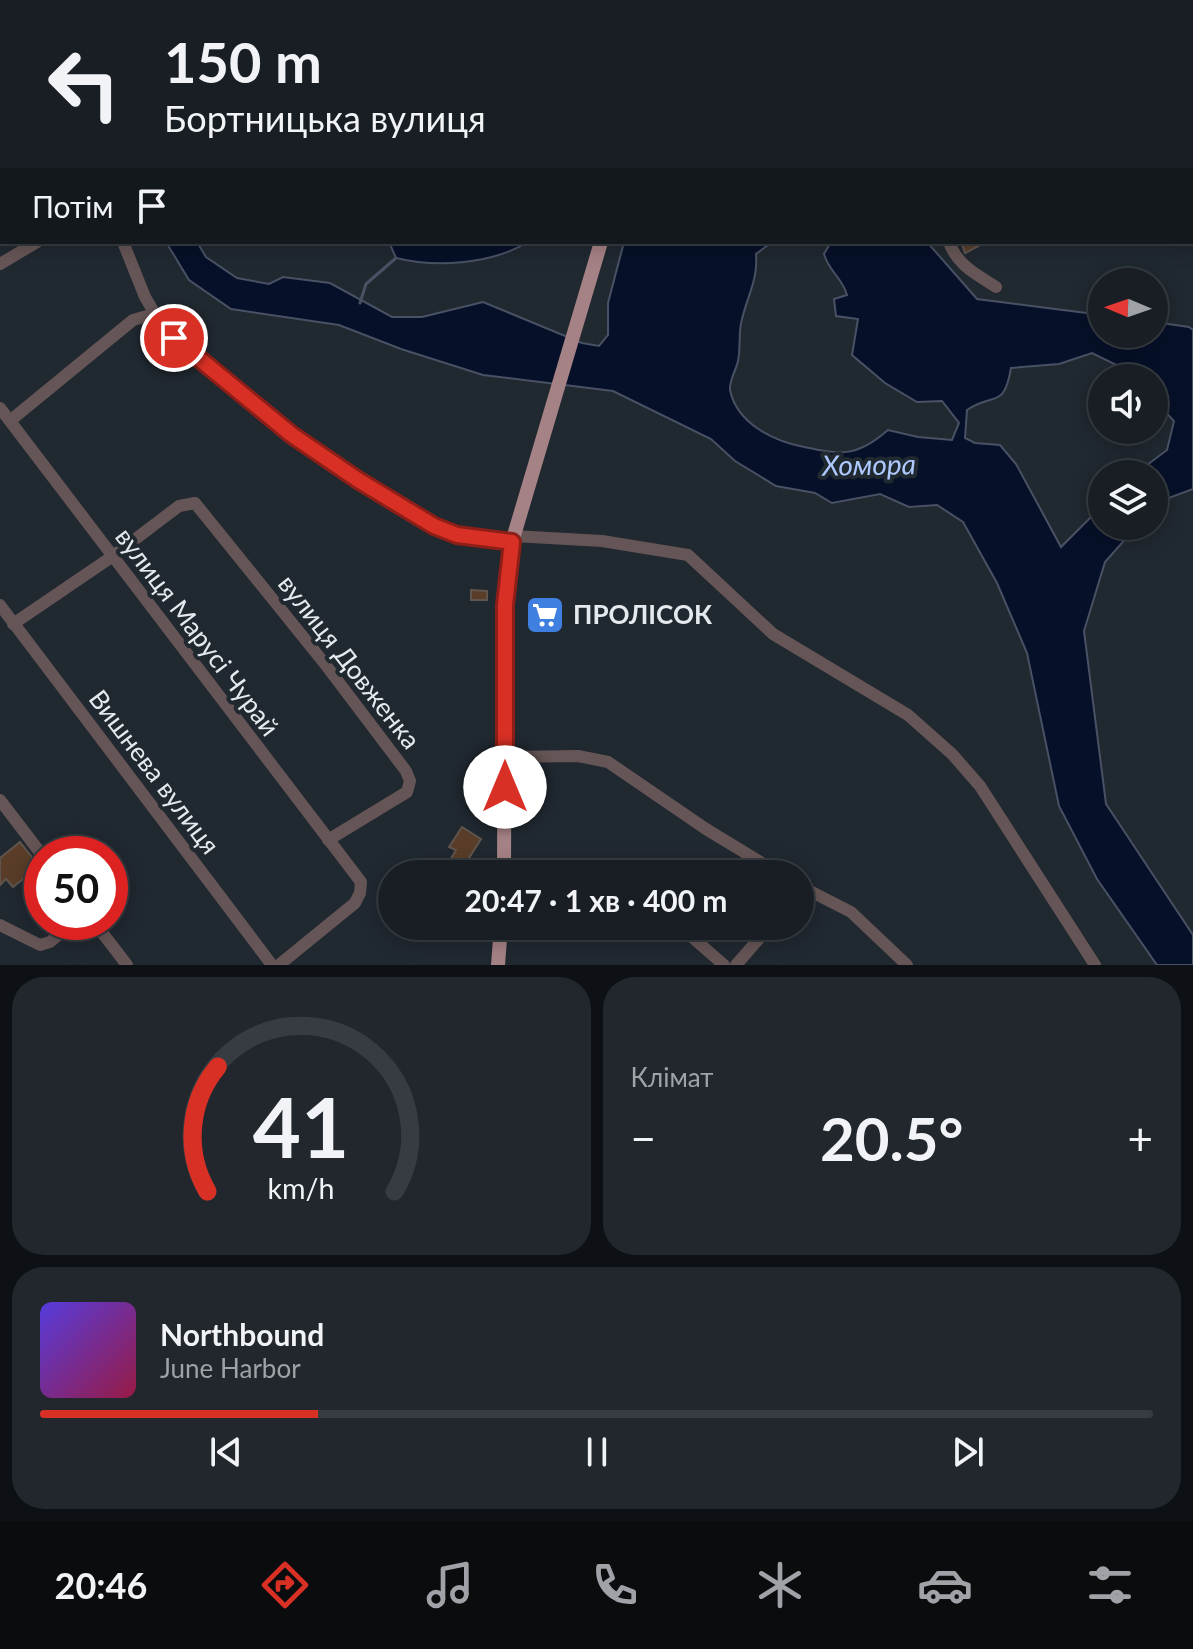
<!DOCTYPE html>
<html lang="uk">
<head>
<meta charset="utf-8">
<style>
	body { margin:0; font-family:Lato,sans-serif; background:#21272c; color:#f1f3f6; height:100vh; display:flex; flex-direction:column; font-size:30px; white-space:nowrap }
	* { box-sizing:border-box; margin:0 }
	p { font-size:26px; color:#9fa2a6 }
	.icon { flex:none; width:44px; height:44px; fill:none; stroke:currentColor; stroke-width:2; stroke-linecap:round; stroke-linejoin:round }
	.map { position:relative; height:965px; overflow:hidden }
	.panel { display:flex; flex-direction:column; gap:12px; padding:12px; background:#0d1014; flex:1 }
	.panel>* { flex:none }
	.banner { position:absolute; left:0px; top:0px; width:1194px; height:244px; box-shadow:0 4px 20px #0003,0 0 0 2px #363c41; background:#181e24; color:#f1f3f6; overflow:hidden }
	.needle { width:52px; rotate:272deg }
	.buttons { position:absolute; left:1088px; top:268px; display:grid; gap:16px }
	.buttons a { display:grid; place-items:center; width:80px; height:80px; border-radius:50%; background:#181e24; box-shadow:0 4px 20px #0003,0 0 0 2px #363c41; font-size:40px }
	.speed { position:absolute; left:24px; top:836px; display:flex; gap:16px; font-size:40px; font-weight:700; text-align:center }
	.speed>* { display:grid; place-content:center; width:104px; height:104px; border-radius:50%; background:#181e24; box-shadow:0 4px 20px #0003,0 0 0 2px #363c41; line-height:1 }
	.speed .limit { border:12px solid #d22; background:#fff; color:#111 }
	.pin { position:absolute; display:grid; place-items:center; width:68px; height:68px; color:#fff; margin:-34px; border:4px solid #fff; border-radius:50%; box-shadow:0 2px 8px #0007 }
	.me { position:absolute; width:88px; margin:-44px; rotate:0deg; stroke-linejoin:round; filter:drop-shadow(0 0 6px #0008) }
	.turn { display:flex; align-items:center; gap:28px; height:168px; padding:0 32px; font-size:36px }
	.turn .icon { width:104px; height:104px; stroke-width:2.5 }
	.turn b { display:block; font-size:56px; line-height:68px }
	.then { display:flex; align-items:center; height:76px; padding:0 32px; background:#0003; gap:16px; font-size:30px }
	.big { font-size:60px; font-weight:700; line-height:1.1 }
	.panel .widget { flex:1; display:flex; flex-direction:column; justify-content:center; gap:12px; min-width:0; padding:0 28px; border-radius:32px; background:#21272c }
	.panel .dial { align-items:center; gap:0 }
	.dial svg { height:208px; overflow:visible; fill:none; stroke:#363c41; stroke-width:7; stroke-linecap:round; text-anchor:middle }
	.dial text { fill:#f1f3f6; stroke:none }
	.song { display:flex; align-items:center; gap:24px }
	.cover { width:96px; height:96px; border-radius:12px; background:linear-gradient(135deg,hsl(250 70% 55%),hsl(340 70% 35%)) }
	.played { height:8px; border-radius:4px; background:linear-gradient(90deg,#d93025 25%,#363c41 25%) }
	.keys { display:flex; justify-content:space-around; direction:ltr }
	.heat { display:flex; justify-content:space-between; align-items:center; font-size:44px; direction:ltr }
	.panel .tiles { flex:1; display:grid; gap:12px; grid-template-columns:1fr 1fr }
	.widget:last-child { grid-column:span 2 }
	.trip { position:absolute; left:378px; top:860px; width:436px; height:80px; border-radius:40px; background:#181e24; box-shadow:0 4px 20px #0003,0 0 0 2px #363c41; font-weight:700; line-height:80px; text-align:center }
	.tab-bar { display:flex; height:128px; justify-content:space-around; align-items:center; background:#0a0c0e; color:#9fa2a6 }
	.tab-bar .icon { width:56px; height:56px }
	.tab-bar .current { color:#d93025 }
	.tab-bar b { font-size:36px; color:#f1f3f6 }
	.map>svg:first-child { display:block }
	.water { fill:#061028; stroke:#495164; stroke-width:2 }
	.lines { fill:none; stroke-linecap:round; stroke-linejoin:round }
	.stream { stroke:#495164; stroke-width:3 }
	.building { fill:#593d28; stroke:#60554d; stroke-width:2 }
	.minor { stroke:#665556; stroke-width:12 }
	.major { stroke:#a58285; stroke-width:14 }
	.route-casing { stroke:#8d1f18; stroke-width:20 }
	.route { stroke:#d93025; stroke-width:14 }
	.labels { text-anchor:middle; stroke-width:8; stroke-linejoin:round; paint-order:stroke }
	.poi-label { font-size:26px; font-weight:bold; fill:#e5eaef; stroke:#202830; text-anchor:start }
	.street-label { font-size:26px; fill:#e5eaef; stroke:#202830 }
	.water-label { font-size:28px; font-style:italic; fill:#adc9fe; stroke:#202830 }
</style>
</head>
<body>
<div class="map">
<svg width="1193" height="965" viewBox="0 0 1193 965">
	<rect width="100%" height="100%" fill="#202830"/>
	<g class="water">
		<path d="M 166,242 L 197,242 L 206,257 L 237,278 L 269,284 L 283,277 L 330,283 L 392,317 L 422,317 L 483,302 L 582,343 L 599,346 L 608,335 L 608,303 L 624,242 L 772,242 L 756,254 C 758,280 748,294 742,319 C 738,332 741,347 738,361 C 736,370 729,381 730,390 C 737,424 774,441 804,447 C 842,455 857,457 888,430 L 918,437 L 952,440 L 959,423 L 942,401 L 917,402 L 885,383 L 852,355 L 858,319 L 836,316 L 834,299 L 847,295 C 842,277 829,272 824,254 L 831,242 L 927,242 L 977,299 L 1102,315 L 1102,334 L 1154,334 L 1154,322 L 1189,327 L 1193,330 L 1193,489 L 1158,502 L 1154,507 L 1154,474 L 1135,474 L 1167,450 L 1174,421 L 1154,400 L 1154,378 L 1136,378 L 1131,372 L 1092,353 L 1059,364 L 1011,368 C 1004,410 993,392 967,410 L 965,438 L 975,443 L 1000,445 L 1016,464 L 1061,547 L 1102,506 L 1102,526 L 1137,526 L 1105,562 L 1084,631 L 1106,804 L 1193,935 L 1193,965 L 1157,965 L 1097,879 L 1059,806 L 1027,653 L 997,583 L 963,522 L 937,505 L 909,507 L 880,494 L 832,503 L 815,493 L 776,486 L 735,461 L 711,439 L 613,391 L 483,375 L 401,349 L 339,325 L 231,309 L 189,280 Z"/>
		<path d="M 389,242 L 528,242 C 492,264 437,268 396,258 Z"/>
	</g>
	<g class="lines">
		<path class="stream" d="M 360,303 L 366,284 L 396,258"/>
	</g>
	<g class="building">
		<path d="M 961,242 L 986,242 L 965,253 Z"/>
		<path d="M 471,590 L 487,591 L 487,600 L 471,600 Z"/>
		<path d="M 462,827 L 481,839 L 469,858 L 483,866 L 481,874 L 450,874 L 454,867 L 448,864 L 456,850 L 449,847 Z"/>
		<path d="M 20,842 L 39,866 L 13,887 L 6,879 L 0,885 L 0,858 Z"/>
	</g>
	<g class="lines">
		<g class="minor">
			<path d="M 29,0 L 30,2"/>
			<path d="M 1065,0 L 1066,2"/>
			<path d="M 1192,21 L 1193,20"/>
			<path d="M 123,242 L 145,297 L 161,324 L 292,435 L 358,480 L 434,526 L 457,535 L 512,542"/>
			<path d="M 949,242 C 957,265 976,274 996,287"/>
			<path d="M 0,264 L 37,242"/>
			<path d="M 0,408 L 361,882 L 360,893 L 355,903 L 279,965"/>
			<path d="M 11,420 L 133,320 L 154,314"/>
			<path d="M 514,536 L 602,541 L 688,555 L 773,634 L 908,715 L 952,754 L 980,786 L 1095,965"/>
			<path d="M 0,605 L 272,965"/>
			<path d="M 13,624 L 113,556 L 179,506 L 195,503 L 325,664 L 406,771 L 410,781 L 407,792 L 328,840"/>
			<path d="M 505,757 L 578,756 L 608,762 L 706,829 L 780,874"/>
			<path d="M 0,800 L 42,855"/>
			<path d="M 800,886 L 851,912 L 907,965"/>
			<path d="M 94,922 L 127,965"/>
			<path d="M 0,925 L 40,945 L 50,942 L 74,922"/>
			<path d="M 654,926 L 692,937 L 724,965"/>
			<path d="M 736,965 L 770,926"/>
		</g>
		<g class="major">
			<path d="M 676,2 L 677,0"/>
			<path d="M 504,874 L 505,605 L 512,542 L 601,242"/>
			<path d="M 498,965 L 501,926"/>
		</g>
	</g>
	<g class="lines">
		<defs>
			<path id="route" d="M 174,338 L 292,435 L 358,480 L 434,526 L 457,535 L 512,542 L 505,605 L 505,787"/>
		</defs>
		<use href="#route" class="route-casing"/>
		<use href="#route" class="route"/>
	</g>
	<defs>
		<symbol id="supermarket-square" viewBox="-11 -11 22 22"><rect x="-9" y="-9" width="18" height="18" rx="4" fill="#3f7fe0" stroke="#202830"/><path d="M-6-5.5h2.5l.6 2H6L4.5 2H-2.5L-4.4-4H-6ZM-1.5 3.2a1.3 1.3 0 1 0 .1 0ZM3 3.2a1.3 1.3 0 1 0 .1 0Z" fill="#fff"/></symbol>
	</defs>
	<g fill-rule="evenodd">
		<use href="#supermarket-square" x="523" y="593" width="44" height="44"/>
	</g>
	<g class="labels">
		<g class="poi-label">
			<text x="573" y="624">ПРОЛІСОК</text>
		</g>
		<g class="street-label">
			<text transform="translate(197 632) rotate(53)" y="9">вулиця Марусі Чурай</text>
			<text transform="translate(349 662) rotate(52)" y="9">вулиця Довженка</text>
			<text transform="translate(154 772) rotate(53)" y="9">Вишнева вулиця</text>
		</g>
		<g class="water-label">
			<text transform="translate(869 465) rotate(-1)" y="10">Хомора</text>
		</g>
	</g>
</svg>
<div class="buttons">
<a><svg class="needle" viewBox="-14 -14 28 28"><path d="M0-13l5 13h-10z" fill="#e53935"/><path d="M0 13l5-13h-10z" fill="#9fa2a6"/></svg></a>
<a><svg class="icon" aria-label="sound" viewBox="0 0 24 24"><path d="M4 9h4l5-4v14l-5-4H4zM17 9q2 3 0 6"/></svg></a>
<a><svg class="icon" aria-label="layers" viewBox="0 0 24 24"><path d="M12 4l9 5-9 5-9-5zM3 14l9 5 9-5"/></svg></a>
</div>
<div class="speed"><div class="limit">50</div></div>
<div class="pin" style="left:174px;top:338px;background:#d93025"><svg class="icon" aria-label="arrive" viewBox="0 0 24 24"><path d="M6 21V4h12l-3 4 3 4H6"/></svg></div>
<svg class="me" style="left:505px;top:787px" viewBox="-20 -20 40 40"><circle r="19" fill="#fff"/><path d="M0-13L10 11 0 6-10 11z" fill="#d93025"/></svg>
<div class="trip">20:47 · 1 хв · 400 m</div>
<div class="banner">
<div class="turn"><svg class="icon" aria-label="left" viewBox="0 0 24 24"><path d="M17 20v-9H6M10 6l-5 5 5 5"/></svg><div><b>150 m</b>Бортницька вулиця</div></div>
<div class="then">Потім<svg class="icon" aria-label="arrive" viewBox="0 0 24 24"><path d="M6 21V4h12l-3 4 3 4H6"/></svg></div>
</div>
</div>
<section class="panel">
<div class="tiles">
<div class="widget dial"><svg viewBox="0 0 100 80">
<path d="M14 69A42 42 0 1 1 86 69"/>
<path d="M14 69A42 42 0 0 1 18 21" stroke="#d93025"/>
<text x="50" y="56" font-size="32" font-weight="700">41</text>
<text x="50" y="72" font-size="11">km/h</text>
</svg></div>
<div class="widget"><p>Клімат</p>
<div class="heat"><a>−</a><b class="big">20.5°</b><a>+</a></div>
</div>
<div class="widget">
<div class="song"><i class="cover"></i><div><b>Northbound</b><p>June Harbor</p></div></div>
<div class="played"></div>
<div class="keys"><svg class="icon" aria-label="previous" viewBox="0 0 24 24"><path d="M18 5L8 12l10 7zM5 5v14"/></svg><svg class="icon" aria-label="pause" viewBox="0 0 24 24"><path d="M8 5v14M16 5v14"/></svg><svg class="icon" aria-label="next" viewBox="0 0 24 24"><path d="M6 5l10 7-10 7zM19 5v14"/></svg></div>
</div>
</div>
</section>
<nav class="tab-bar">
<b>20:46</b>
<svg class="icon current" aria-label="directions" viewBox="0 0 24 24"><path d="M12 3l9 9-9 9-9-9zM9 14v-3h6M13 9l2 2-2 2"/></svg>
<svg class="icon" aria-label="music" viewBox="0 0 24 24"><path d="M9 18V5l10-2v13"/><circle cx="6" cy="18" r="3"/><circle cx="16" cy="16" r="3"/></svg>
<svg class="icon" aria-label="phone" viewBox="0 0 24 24"><path d="M5 4h4l2 5-3 2q2 4 5 5l2-3 5 2v4C11 20 4 13 5 4z"/></svg>
<svg class="icon" aria-label="climate" viewBox="0 0 24 24"><path d="M12 3v18M4 7l16 10M4 17L20 7"/></svg>
<svg class="icon" aria-label="car" viewBox="0 0 24 24"><path d="M5 17H2v-5l4-1 3-4h7l3 4 3 1v5h-3M9 17h6M6 11h13"/><circle cx="7" cy="17" r="2"/><circle cx="17" cy="17" r="2"/></svg>
<svg class="icon" aria-label="filters" viewBox="0 0 24 24"><path d="M4 7h16M4 17h16"/><circle cx="9" cy="7" r="2"/><circle cx="15" cy="17" r="2"/></svg>
</nav>
</body>
</html>
